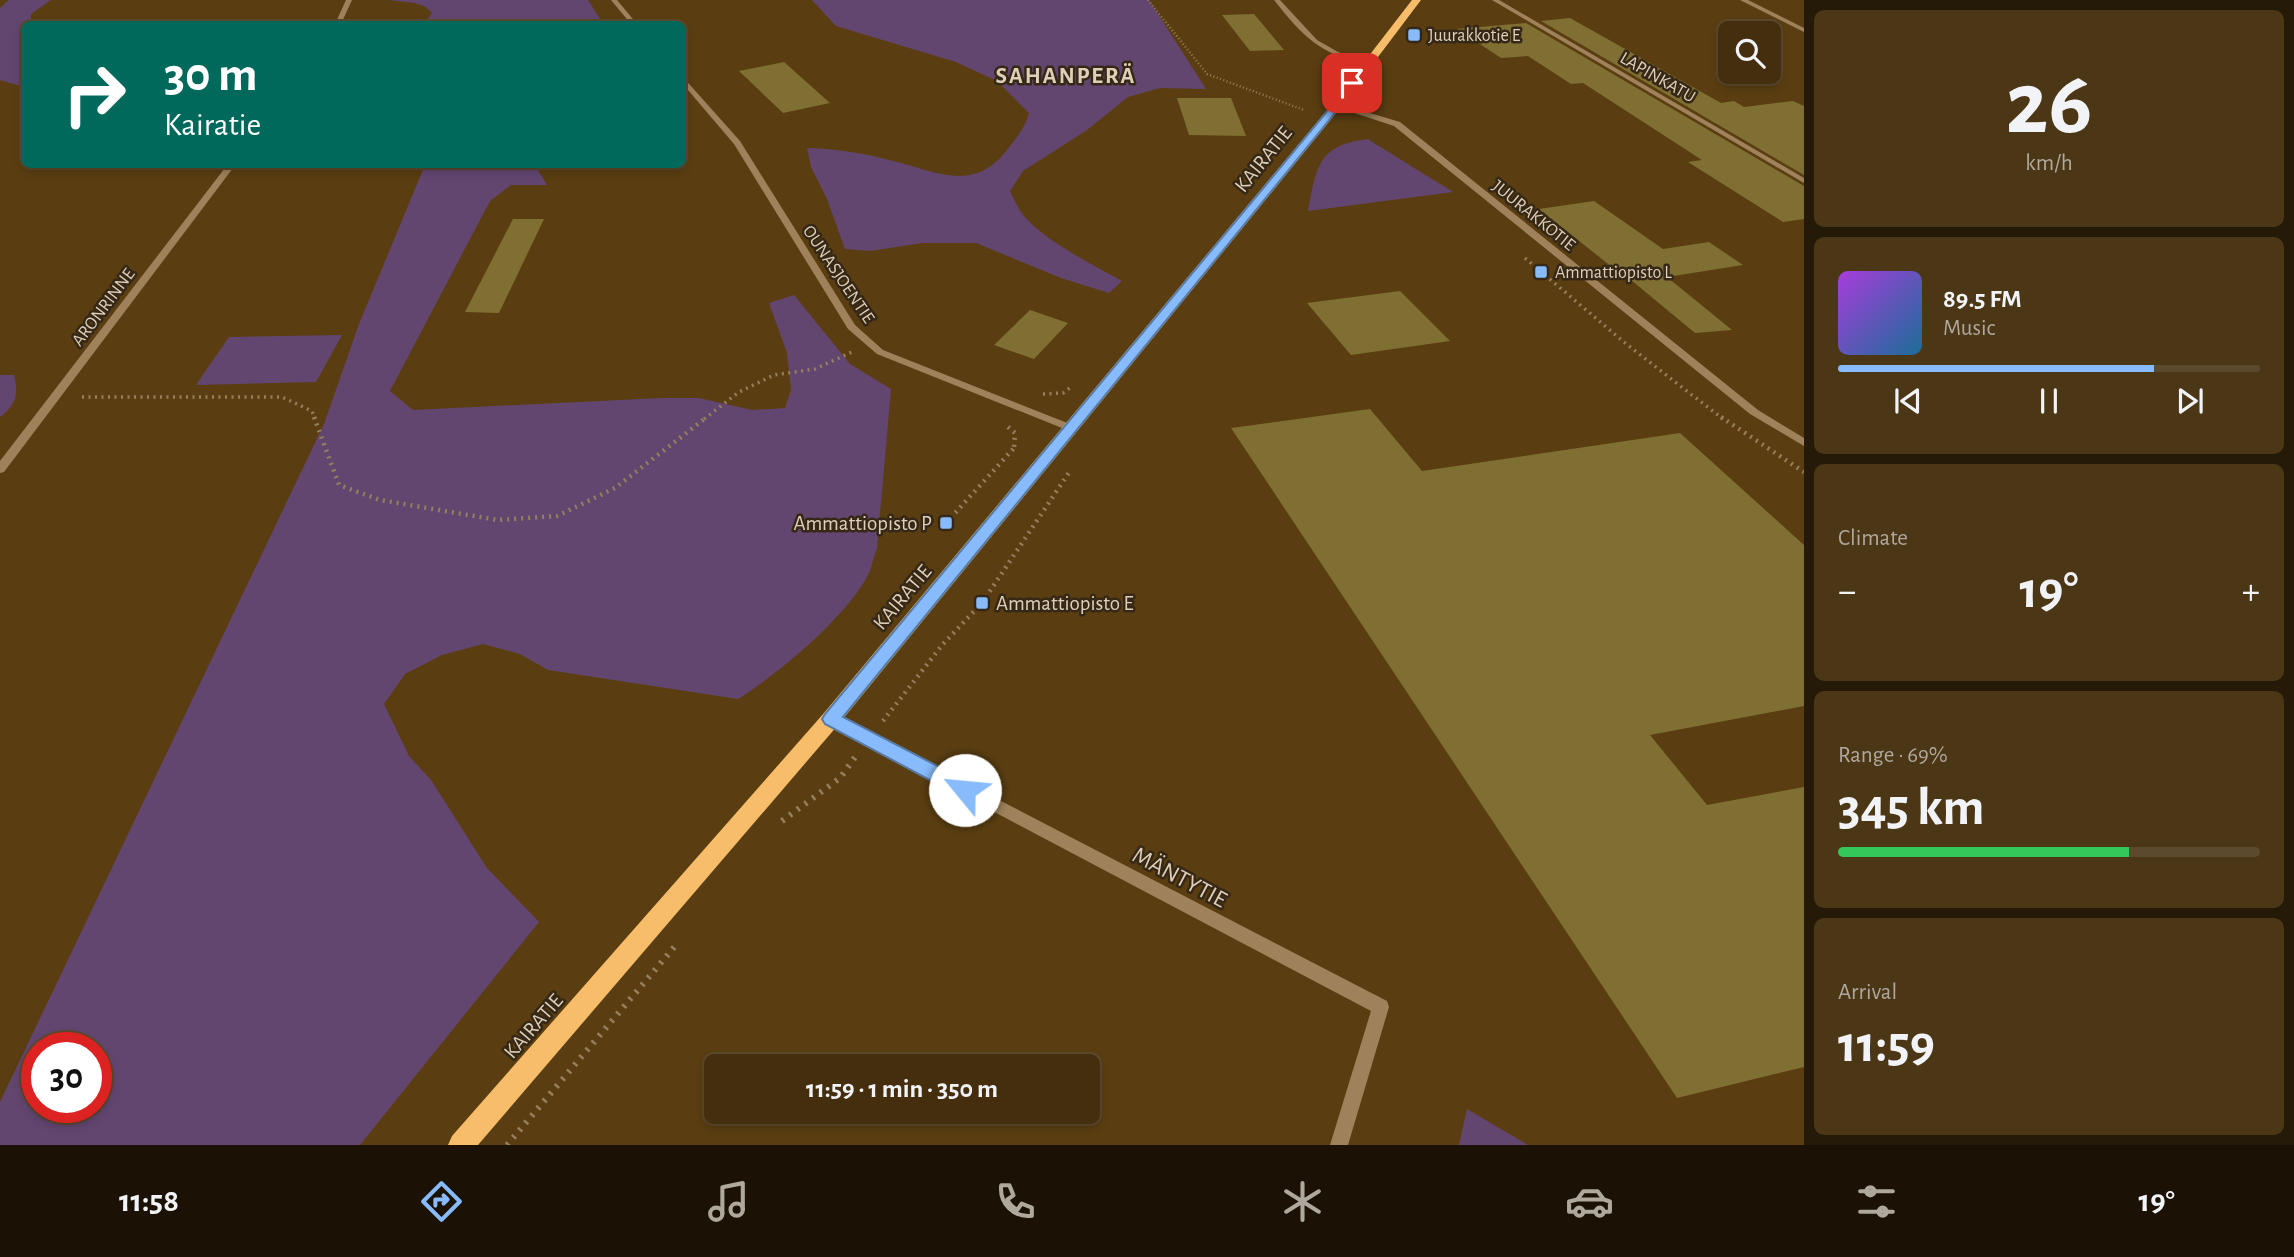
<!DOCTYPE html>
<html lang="en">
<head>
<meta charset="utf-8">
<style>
	body { margin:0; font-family:"Alegreya Sans",sans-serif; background:#4b3616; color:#f1f3f6; height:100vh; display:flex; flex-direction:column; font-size:26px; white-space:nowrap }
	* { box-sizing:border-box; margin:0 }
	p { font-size:23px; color:#afa89d }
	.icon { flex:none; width:38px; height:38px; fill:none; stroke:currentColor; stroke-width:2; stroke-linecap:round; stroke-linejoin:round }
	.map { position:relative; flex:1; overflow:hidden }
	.sheet { display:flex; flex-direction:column; gap:10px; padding:10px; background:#251907; width:490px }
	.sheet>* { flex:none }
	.top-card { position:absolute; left:21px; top:21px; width:665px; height:147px; border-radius:10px; box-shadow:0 4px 10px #0003,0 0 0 2px #5c4a2e; background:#00695c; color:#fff; overflow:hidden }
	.tools { position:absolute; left:1718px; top:21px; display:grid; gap:14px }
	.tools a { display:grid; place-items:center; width:63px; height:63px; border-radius:10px; background:#442e0d; box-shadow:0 4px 10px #0003,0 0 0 2px #5c4a2e; font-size:35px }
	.speed { position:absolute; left:21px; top:1032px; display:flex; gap:14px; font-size:35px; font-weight:700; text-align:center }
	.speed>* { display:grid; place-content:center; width:91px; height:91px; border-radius:50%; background:#442e0d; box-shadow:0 4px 10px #0003,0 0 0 2px #5c4a2e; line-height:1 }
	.speed .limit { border:10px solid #d22; background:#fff; color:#111 }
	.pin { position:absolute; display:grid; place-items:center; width:60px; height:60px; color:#fff; margin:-30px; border-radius:14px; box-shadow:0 4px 10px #0006 }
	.me { position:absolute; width:77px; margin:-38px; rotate:298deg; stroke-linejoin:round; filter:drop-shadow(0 0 5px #0008) }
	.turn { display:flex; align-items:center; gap:24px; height:147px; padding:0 28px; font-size:32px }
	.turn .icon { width:91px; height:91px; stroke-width:2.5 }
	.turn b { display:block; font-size:49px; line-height:60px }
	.big { font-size:52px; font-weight:600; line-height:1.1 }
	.sheet .tile { flex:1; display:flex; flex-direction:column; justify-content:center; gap:10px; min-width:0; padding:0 24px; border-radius:10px; background:#4b3616 }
	.sheet .dial { align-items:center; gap:0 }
	.dial b { font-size:91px; line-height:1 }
	.song { display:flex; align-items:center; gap:21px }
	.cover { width:84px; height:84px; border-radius:10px; background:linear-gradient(135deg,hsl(280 70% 55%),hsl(200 70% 35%)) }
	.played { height:7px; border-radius:4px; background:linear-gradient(90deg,#87bbfb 75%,#5c4a2e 75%) }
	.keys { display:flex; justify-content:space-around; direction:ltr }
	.heat { display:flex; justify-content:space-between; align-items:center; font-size:38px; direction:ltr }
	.charge { height:10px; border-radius:5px; background:linear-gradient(90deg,#34c759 69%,#5c4a2e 0) }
	.trip { position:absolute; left:704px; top:1054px; width:396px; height:70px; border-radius:10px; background:#442e0d; box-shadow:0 4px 10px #0003,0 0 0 2px #5c4a2e; font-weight:600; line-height:70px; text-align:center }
	.dock { display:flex; height:112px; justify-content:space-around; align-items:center; background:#1b1205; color:#afa89d }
	.dock .icon { width:49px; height:49px }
	.dock .current { color:#87bbfb }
	.dock b { font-size:32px; color:#f1f3f6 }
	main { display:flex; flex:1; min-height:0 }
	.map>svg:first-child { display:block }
	.green { fill:#634670; fill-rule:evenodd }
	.building { fill:#7f6f32 }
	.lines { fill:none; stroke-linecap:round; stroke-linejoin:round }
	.path-far3 { stroke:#967f5c; stroke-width:2.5; stroke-dasharray:1 2.5; stroke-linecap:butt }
	.path-far2 { stroke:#967f5c; stroke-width:3.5; stroke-dasharray:2 4.5; stroke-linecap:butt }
	.path-far1 { stroke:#967f5c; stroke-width:4.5; stroke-dasharray:2 5; stroke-linecap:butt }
	.path { stroke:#967f5c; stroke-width:6; stroke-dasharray:2.5 7; stroke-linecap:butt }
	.minor { fill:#9f825b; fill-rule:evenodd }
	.major { fill:#f8bd6a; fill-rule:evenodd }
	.route { fill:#87bbfb; stroke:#587aa3; stroke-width:2 }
	.poi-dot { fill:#87bbfb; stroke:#352816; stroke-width:2.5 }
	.labels { text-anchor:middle; stroke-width:5; stroke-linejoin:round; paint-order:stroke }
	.far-poi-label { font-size:18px; fill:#e0cfb8; stroke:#352816; text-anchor:start }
	.far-street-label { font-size:18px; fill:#e0cfb8; stroke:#352816 }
	.street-label { font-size:21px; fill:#e0cfb8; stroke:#352816 }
	.poi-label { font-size:21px; fill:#e0cfb8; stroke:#352816; text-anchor:end }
	.far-district-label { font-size:23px; font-weight:bold; letter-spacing:2px; fill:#e0cfb8; stroke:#352816 }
	.near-street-label { font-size:24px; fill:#e0cfb8; stroke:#352816 }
</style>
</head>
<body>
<main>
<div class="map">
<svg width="1804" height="1145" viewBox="0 0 1804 1145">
	<rect width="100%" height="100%" fill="#5a3e11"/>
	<g class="green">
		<path d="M 9,0 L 51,0 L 31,14 L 31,20 L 36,24 L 24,24 L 24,87 L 0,80 L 0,8 Z"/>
		<path d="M 389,0 L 588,0 L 602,22 L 584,24 L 424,24 L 432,13 L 426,7 L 415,3 Z"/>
		<path d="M 812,0 L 1149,0 L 1206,89 L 1160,88 L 1128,97 L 1087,130 L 1023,171 L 1010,191 C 1014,199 1018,209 1024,216 C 1045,241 1093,265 1122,281 L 1109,293 L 1061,278 L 976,243 L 922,243 L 870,251 L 845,249 L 827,199 L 811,167 L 807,148 C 837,149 865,153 893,161 C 937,172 974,193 1007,150 C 1017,137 1025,128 1029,113 L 997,81 L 956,62 L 836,26 Z"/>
		<path d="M 1369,139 L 1369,140 L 1453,192 L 1308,211 C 1317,167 1317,145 1369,139 Z"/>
		<path d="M 425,165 L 535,165 L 547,185 L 511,185 L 490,201 L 390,391 L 413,410 L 661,398 L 699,398 L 752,410 L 785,408 L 791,390 L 787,353 L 769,303 L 794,295 L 850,364 L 891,389 L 877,548 C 874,556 872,566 869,573 C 848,616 778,674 738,699 L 548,670 L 520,654 L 483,644 L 442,655 L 405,674 L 384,704 L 409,756 L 431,780 L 487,868 L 539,922 L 360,1145 L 0,1145 L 0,1102 L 324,424 L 359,324 ZM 37,1048 L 96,1048 L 96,1108 L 37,1108 Z"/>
		<path d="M 342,335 L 316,382 L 196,385 L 229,337 Z"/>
		<path d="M 0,375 L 14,375 C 19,394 16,405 0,417 Z"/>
		<path d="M 1467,1109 L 1528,1145 L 1459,1145 Z"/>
	</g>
	<g class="building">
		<path d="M 1254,14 L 1284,50 L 1250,51 L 1222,15 Z"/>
		<path d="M 1570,18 L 1721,103 L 1734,101 L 1744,107 L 1793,101 L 1804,106 L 1804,175 L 1541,21 Z"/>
		<path d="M 1526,23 L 1804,186 L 1804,219 L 1783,222 L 1688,162 L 1702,160 L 1583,83 L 1571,84 L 1528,56 L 1501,58 L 1457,29 Z"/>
		<path d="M 784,62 L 830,103 L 783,113 L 739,71 Z"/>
		<path d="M 1177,98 L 1231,98 L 1246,136 L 1189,135 Z"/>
		<path d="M 1594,201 L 1663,249 L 1709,242 L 1743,265 L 1667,277 L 1732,330 L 1695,333 L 1625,275 L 1622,275 L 1539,209 Z"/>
		<path d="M 513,219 L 544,219 L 499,313 L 465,312 Z"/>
		<path d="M 1400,291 L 1450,341 L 1351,355 L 1307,303 Z"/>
		<path d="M 1030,310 L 1068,323 L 1034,359 L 994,345 Z"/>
		<path d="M 1370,409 L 1422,471 L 1680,433 L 1804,545 L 1804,706 L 1650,735 L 1707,805 L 1804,787 L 1804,1067 L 1677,1098 L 1231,428 Z"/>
	</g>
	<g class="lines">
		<path class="path-far3" d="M 1148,0 L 1207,74 L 1304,110"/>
		<g class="path-far2">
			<path d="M 1525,258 L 1625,343 L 1723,419"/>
			<path d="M 1043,394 L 1063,393 L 1071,387"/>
			<path d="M 82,397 L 282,397 L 312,411 L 315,419"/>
			<path d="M 704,419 L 739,392 L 774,375 L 815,369 L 852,352"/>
		</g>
		<g class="path-far1">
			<path d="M 314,417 L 339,485 L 380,500 L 498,520 L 557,516 L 615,488 L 707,417"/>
			<path d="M 1721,417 L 1804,472"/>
			<path d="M 1008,427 L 1015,433 L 1014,448"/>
			<path d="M 946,523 L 1014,448"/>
			<path d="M 883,721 L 943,644 L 982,603 L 1070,471"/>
		</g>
		<g class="path">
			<path d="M 782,821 L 840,778 L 856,756"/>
			<path d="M 507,1145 L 676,945"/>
		</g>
		<g class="minor">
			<path d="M 346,0 L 352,0 L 341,24 L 335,24 Z"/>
			<path d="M 611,0 L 617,0 L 637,24 L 631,24 Z"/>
			<path d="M 1274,0 L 1280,0 L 1317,40 L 1338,52 L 1370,63 L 1367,65 C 1319,53 1304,38 1274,0 Z"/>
			<path d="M 1492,0 L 1499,0 L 1804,178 L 1804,183 Z"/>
			<path d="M 1740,0 L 1748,0 L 1804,28 L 1804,32 Z"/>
			<path d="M 682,76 L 740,141 L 855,325 L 883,350 L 1075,426 L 1076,428 L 1075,430 L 1067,430 L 877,354 L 848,329 L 734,144 L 682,83 Z"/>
			<path d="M 1333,102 L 1400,122 L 1758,410 L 1804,438 L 1804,446 L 1750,414 L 1394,126 L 1333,106 Z"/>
			<path d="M 228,164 L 236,164 L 4,472 L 0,473 L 0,461 Z"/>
			<path d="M 831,713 L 1387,1001 L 1389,1007 L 1348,1145 L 1330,1145 L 1371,1011 L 826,723 L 824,719 L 826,715 Z"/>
		</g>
		<path class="major" d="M 1412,0 L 1421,0 L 1332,118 L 838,725 L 478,1145 L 448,1145 L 452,1136 L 824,713 L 1324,114 Z"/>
	</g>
	<path class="route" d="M 1348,81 L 1356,83 L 1331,118 L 843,717 L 972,784 L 975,790 L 972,795 L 965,798 L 958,795 L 825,724 L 822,719 L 825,714 L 1325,114 Z"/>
	<g class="poi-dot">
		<rect x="1407" y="28" width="14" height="14" rx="3.5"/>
		<rect x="1534" y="265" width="14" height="14" rx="3.5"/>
		<rect x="939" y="516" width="14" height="14" rx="3.5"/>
		<rect x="975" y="596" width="14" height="14" rx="3.5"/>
	</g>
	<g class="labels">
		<g class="far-poi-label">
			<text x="1428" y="41">Juurakkotie E</text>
			<text x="1555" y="278">Ammattiopisto L</text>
		</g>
		<g class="far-street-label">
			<text transform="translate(1658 77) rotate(30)" y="6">LAPINKATU</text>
			<text transform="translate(1534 215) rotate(39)" y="6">JUURAKKOTIE</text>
			<text transform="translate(839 274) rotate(56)" y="6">OUNASJOENTIE</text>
			<text transform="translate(103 307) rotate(-53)" y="6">ARONRINNE</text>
		</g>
		<g class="street-label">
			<text transform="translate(1263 159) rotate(-51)" y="7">KAIRATIE</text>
			<text transform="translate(902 597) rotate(-50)" y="7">KAIRATIE</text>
			<text transform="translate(533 1026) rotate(-49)" y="7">KAIRATIE</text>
		</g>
		<g class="poi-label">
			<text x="932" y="530">Ammattiopisto P</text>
			<text x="996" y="610" text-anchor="start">Ammattiopisto E</text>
		</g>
		<g class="far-district-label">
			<text x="1066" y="83">SAHANPERÄ</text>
		</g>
		<g class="near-street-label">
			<text transform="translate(1180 877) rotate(28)" y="8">MÄNTYTIE</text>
		</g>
	</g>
</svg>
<div class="tools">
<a><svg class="icon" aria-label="search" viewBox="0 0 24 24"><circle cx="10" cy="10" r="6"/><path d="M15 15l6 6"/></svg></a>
</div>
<div class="speed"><div class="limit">30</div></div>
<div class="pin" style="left:1352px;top:83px;background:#d93025"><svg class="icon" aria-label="arrive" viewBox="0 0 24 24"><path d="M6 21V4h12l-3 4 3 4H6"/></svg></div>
<svg class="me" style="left:965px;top:790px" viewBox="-20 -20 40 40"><circle r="19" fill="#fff"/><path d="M0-13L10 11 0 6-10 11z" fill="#87bbfb"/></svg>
<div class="trip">11:59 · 1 min · 350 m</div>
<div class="top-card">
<div class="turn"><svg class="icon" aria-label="right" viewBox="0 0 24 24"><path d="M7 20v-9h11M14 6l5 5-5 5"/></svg><div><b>30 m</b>Kairatie</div></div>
</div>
</div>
<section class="sheet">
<div class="tile dial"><b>26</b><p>km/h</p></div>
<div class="tile">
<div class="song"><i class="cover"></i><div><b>89.5 FM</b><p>Music</p></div></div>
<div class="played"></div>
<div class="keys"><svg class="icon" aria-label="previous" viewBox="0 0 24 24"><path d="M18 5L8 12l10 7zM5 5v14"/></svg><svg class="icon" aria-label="pause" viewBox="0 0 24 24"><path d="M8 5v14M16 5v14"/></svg><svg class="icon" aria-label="next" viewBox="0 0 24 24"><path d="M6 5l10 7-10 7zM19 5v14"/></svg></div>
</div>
<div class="tile"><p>Climate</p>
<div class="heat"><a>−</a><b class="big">19°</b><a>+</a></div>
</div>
<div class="tile"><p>Range · 69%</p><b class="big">345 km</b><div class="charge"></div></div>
<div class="tile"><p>Arrival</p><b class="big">11:59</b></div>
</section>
</main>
<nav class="dock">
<b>11:58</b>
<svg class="icon current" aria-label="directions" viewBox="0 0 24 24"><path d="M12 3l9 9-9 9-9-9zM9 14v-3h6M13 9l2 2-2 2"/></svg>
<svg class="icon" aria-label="music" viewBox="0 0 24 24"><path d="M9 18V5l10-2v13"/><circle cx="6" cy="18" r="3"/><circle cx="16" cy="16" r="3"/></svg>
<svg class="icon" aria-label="phone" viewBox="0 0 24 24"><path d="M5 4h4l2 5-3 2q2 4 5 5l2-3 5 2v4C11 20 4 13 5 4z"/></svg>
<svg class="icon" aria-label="climate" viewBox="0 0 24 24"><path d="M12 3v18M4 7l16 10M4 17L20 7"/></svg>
<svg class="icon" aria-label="car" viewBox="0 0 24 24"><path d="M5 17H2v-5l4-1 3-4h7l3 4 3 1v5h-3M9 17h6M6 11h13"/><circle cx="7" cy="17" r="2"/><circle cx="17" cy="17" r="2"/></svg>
<svg class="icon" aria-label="filters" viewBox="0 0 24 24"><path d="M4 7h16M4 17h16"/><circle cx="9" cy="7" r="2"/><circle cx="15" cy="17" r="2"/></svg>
<b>19°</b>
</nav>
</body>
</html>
